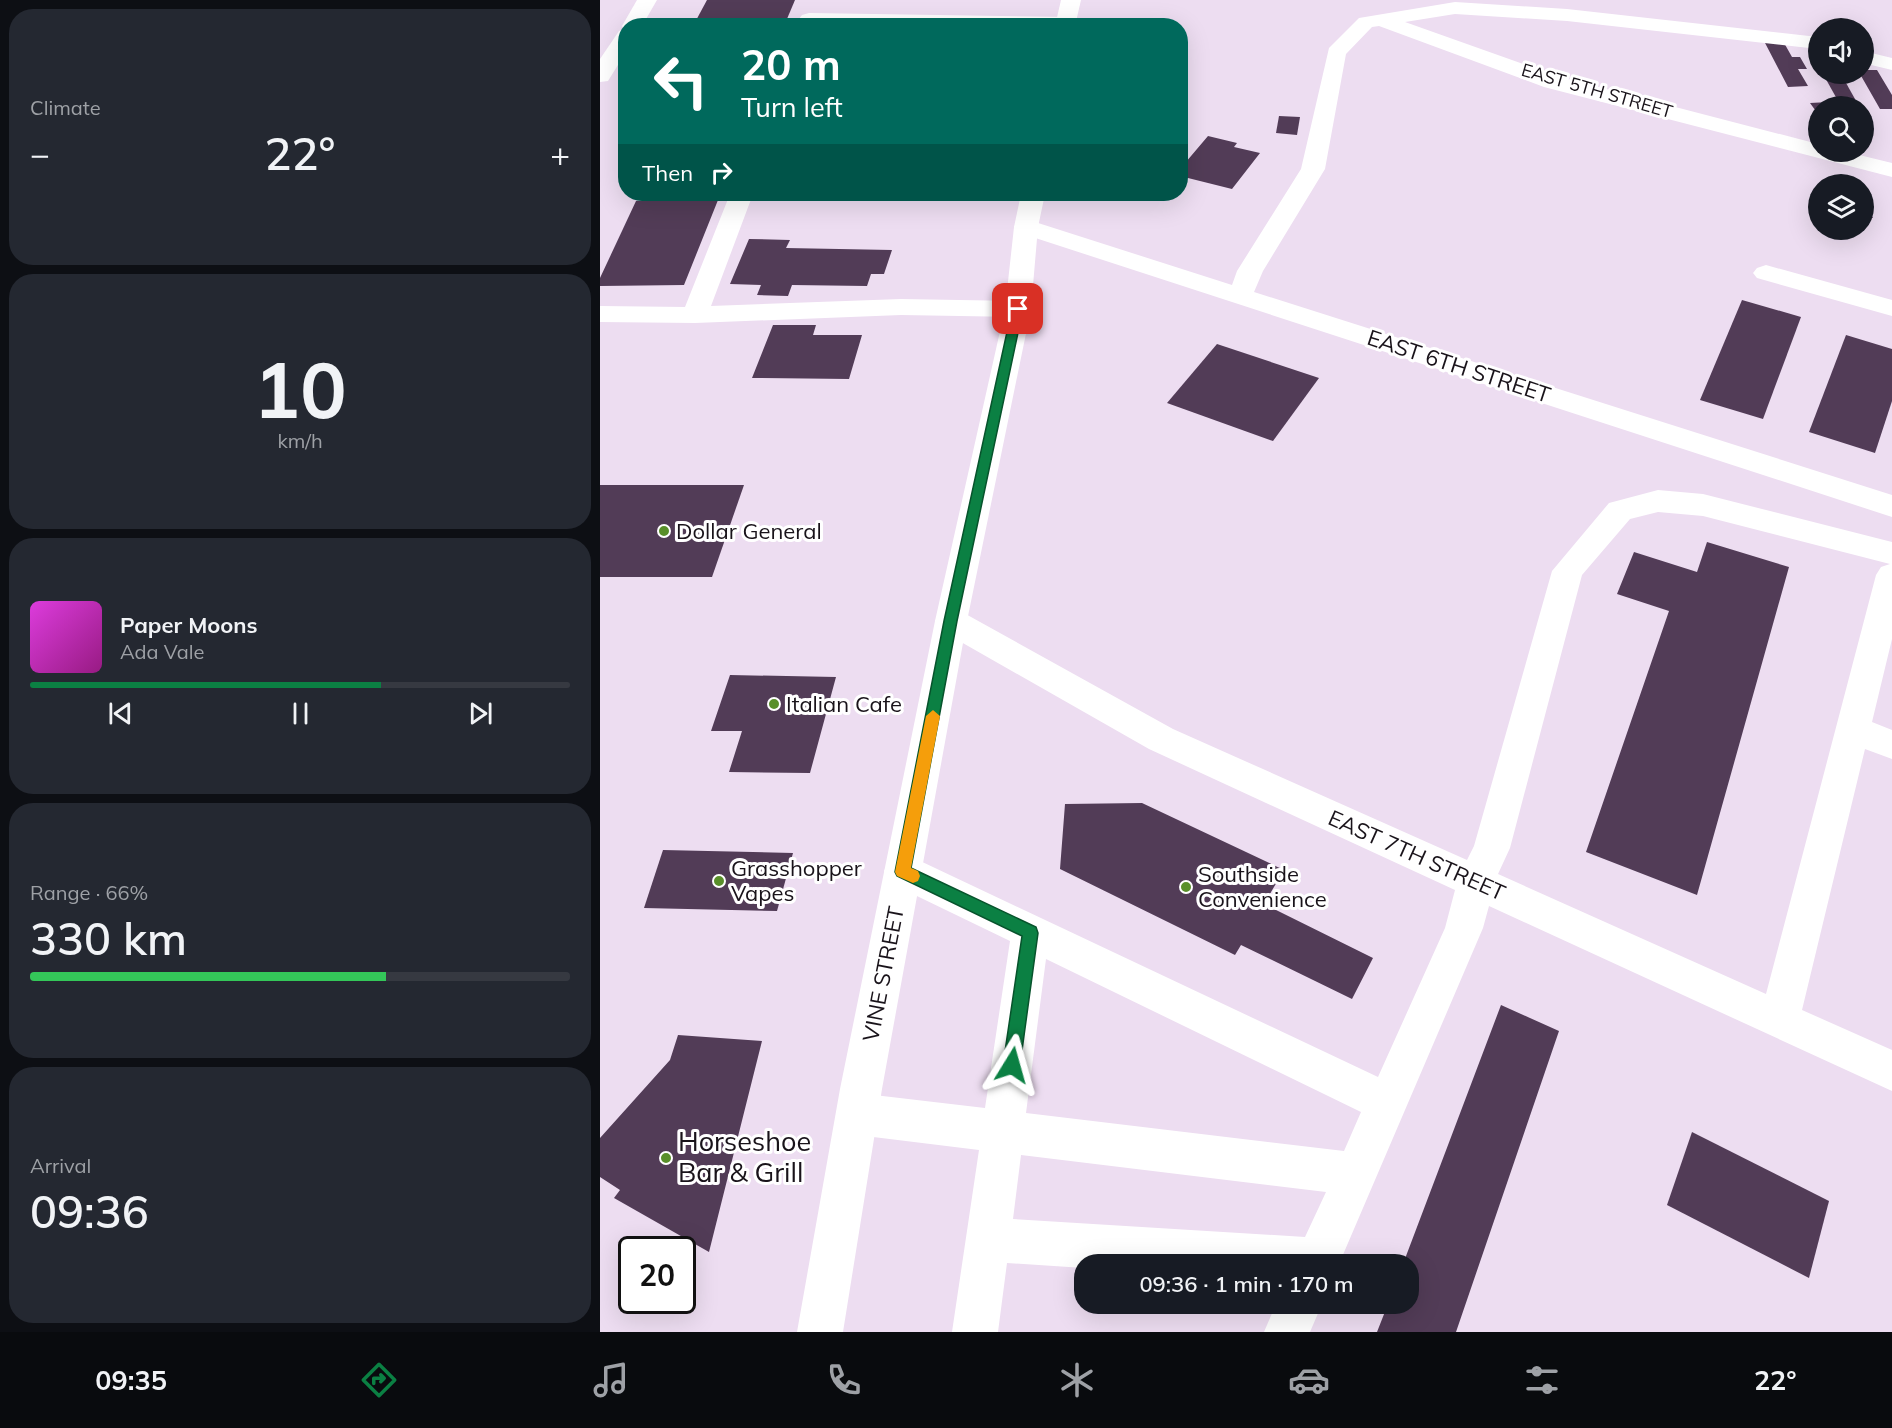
<!DOCTYPE html>
<html lang="en">
<head>
<meta charset="utf-8">
<style>
	body { margin:0; font-family:Mulish,sans-serif; background:#242831; color:#f1f3f6; height:100vh; display:flex; flex-direction:column; font-size:22px; white-space:nowrap }
	* { box-sizing:border-box; margin:0 }
	p { font-size:20px; color:#9ea1a6 }
	.icon { flex:none; width:33px; height:33px; fill:none; stroke:currentColor; stroke-width:2; stroke-linecap:round; stroke-linejoin:round }
	.map { position:relative; flex:1; overflow:hidden }
	.panel { display:flex; flex-direction:column; gap:9px; padding:9px; background:#0d0f14; width:600px }
	.panel>* { flex:none }
	.top-card { position:absolute; left:18px; top:18px; width:570px; height:183px; border-radius:24px; box-shadow:0 6px 24px #0002; background:#00695c; color:#fff; overflow:hidden }
	.controls { position:absolute; left:1208px; top:18px; display:grid; gap:12px }
	.controls a { display:grid; place-items:center; width:66px; height:66px; border-radius:50%; background:#171b24; box-shadow:0 6px 24px #0002; font-size:30px }
	.speed { position:absolute; left:18px; top:1236px; display:flex; gap:12px; font-size:30px; font-weight:700; text-align:center }
	.speed>* { display:grid; place-content:center; width:78px; height:78px; border-radius:50%; background:#171b24; box-shadow:0 6px 24px #0002; line-height:1 }
	.speed .limit { border:3px solid #111; border-radius:9px; background:#fff; color:#111 }
	.pin { position:absolute; display:grid; place-items:center; width:51px; height:51px; color:#fff; margin:-26px; border-radius:12px; box-shadow:0 3px 9px #0006 }
	.me { position:absolute; width:66px; margin:-33px; rotate:8deg; stroke-linejoin:round; filter:drop-shadow(0 0 4px #0008) }
	.turn { display:flex; align-items:center; gap:21px; height:126px; padding:0 24px; font-size:27px }
	.turn .icon { width:78px; height:78px; stroke-width:2.5 }
	.turn b { display:block; font-size:42px; line-height:51px }
	.then { display:flex; align-items:center; height:57px; padding:0 24px; background:#0003; gap:12px; font-size:22px }
	.big { font-size:45px; font-weight:600; line-height:1.1 }
	.panel .widget { flex:1; display:flex; flex-direction:column; justify-content:center; gap:9px; min-width:0; padding:0 21px; border-radius:24px; background:#242831 }
	.panel .dial { align-items:center; gap:0 }
	.dial b { font-size:78px; line-height:1 }
	.song { display:flex; align-items:center; gap:18px }
	.cover { width:72px; height:72px; border-radius:9px; background:linear-gradient(135deg,hsl(300 70% 55%),hsl(310 70% 35%)) }
	.played { height:6px; border-radius:3px; background:linear-gradient(90deg,#0b8043 65%,#363941 65%) }
	.keys { display:flex; justify-content:space-around; direction:ltr }
	.heat { display:flex; justify-content:space-between; align-items:center; font-size:33px; direction:ltr }
	.charge { height:9px; border-radius:4px; background:linear-gradient(90deg,#34c759 66%,#363941 0) }
	.trip { position:absolute; left:474px; top:1254px; width:345px; height:60px; border-radius:24px; background:#171b24; box-shadow:0 6px 24px #0002; font-weight:600; line-height:60px; text-align:center }
	.tabs { display:flex; height:96px; justify-content:space-around; align-items:center; background:#090b0e; color:#9ea1a6 }
	.tabs .icon { width:42px; height:42px }
	.tabs .current { color:#0b8043 }
	.tabs b { font-size:27px; color:#f1f3f6 }
	main { display:flex; flex:1; min-height:0 }
	.map>svg:first-child { display:block }
	.building { fill:#523c57 }
	.lines { fill:none; stroke-linecap:round; stroke-linejoin:round }
	.minor { fill:#fff; fill-rule:evenodd }
	.major { fill:#fff; fill-rule:evenodd }
	.route { fill:#0b8043; stroke:#07532c; stroke-width:1.5 }
	.slow { fill:#f59e0b }
	.poi-dot { fill:#598f2a; stroke:#fff; stroke-width:2 }
	.labels { text-anchor:middle; stroke-width:6; stroke-linejoin:round; paint-order:stroke }
	.far-street-label { font-size:18px; fill:#19131a; stroke:#fff }
	.street-label { font-size:22px; fill:#19131a; stroke:#fff }
	.poi-label { font-size:22px; fill:#19131a; stroke:#fff; text-anchor:start }
	.near-poi-label { font-size:27px; fill:#19131a; stroke:#fff; text-anchor:start }
</style>
</head>
<body>
<main>
<section class="panel">
<div class="widget"><p>Climate</p>
<div class="heat"><a>−</a><b class="big">22°</b><a>+</a></div>
</div>
<div class="widget dial"><b>10</b><p>km/h</p></div>
<div class="widget">
<div class="song"><i class="cover"></i><div><b>Paper Moons</b><p>Ada Vale</p></div></div>
<div class="played"></div>
<div class="keys"><svg class="icon" aria-label="previous" viewBox="0 0 24 24"><path d="M18 5L8 12l10 7zM5 5v14"/></svg><svg class="icon" aria-label="pause" viewBox="0 0 24 24"><path d="M8 5v14M16 5v14"/></svg><svg class="icon" aria-label="next" viewBox="0 0 24 24"><path d="M6 5l10 7-10 7zM19 5v14"/></svg></div>
</div>
<div class="widget"><p>Range · 66%</p><b class="big">330 km</b><div class="charge"></div></div>
<div class="widget"><p>Arrival</p><b class="big">09:36</b></div>
</section>
<div class="map">
<svg width="1292" height="1332" viewBox="0 0 1292 1332">
	<rect width="100%" height="100%" fill="#edddf1"/>
	<g class="building">
		<path d="M 107,0 L 195,0 L 184,26 L 93,26 Z"/>
		<path d="M 1164,41 L 1183,41 L 1192,57 L 1200,57 L 1207,69 L 1198,69 L 1208,86 L 1188,87 Z"/>
		<path d="M 1263,70 L 1277,70 L 1292,95 L 1292,109 L 1280,109 L 1260,74 L 1263,74 Z"/>
		<path d="M 1223,74 L 1241,74 L 1255,99 L 1237,99 Z"/>
		<path d="M 1229,102 L 1233,106 L 1218,106 L 1218,114 L 1210,103 Z"/>
		<path d="M 679,116 L 700,117 L 697,135 L 676,133 Z"/>
		<path d="M 608,136 L 637,143 L 634,147 L 660,153 L 632,189 L 580,176 L 580,169 Z"/>
		<path d="M 1227,178 L 1251,178 L 1254,184 L 1230,184 Z"/>
		<path d="M 118,200 L 84,285 L 0,286 L 0,278 L 36,201 Z"/>
		<path d="M 1263,200 L 1273,218 L 1263,218 Z"/>
		<path d="M 149,239 L 190,240 L 186,248 L 292,250 L 284,274 L 271,274 L 267,286 L 192,285 L 188,296 L 157,295 L 161,285 L 130,284 Z"/>
		<path d="M 1142,300 L 1201,317 L 1163,419 L 1100,400 Z"/>
		<path d="M 173,325 L 216,325 L 213,335 L 262,335 L 249,379 L 152,378 Z"/>
		<path d="M 1246,335 L 1292,349 L 1292,401 L 1275,453 L 1209,432 Z"/>
		<path d="M 617,344 L 719,378 L 673,441 L 567,403 Z"/>
		<path d="M 0,485 L 144,485 L 112,577 L 0,577 Z"/>
		<path d="M 1107,542 L 1189,567 L 1097,895 L 986,852 L 1069,611 L 1017,594 L 1034,552 L 1097,572 Z"/>
		<path d="M 130,675 L 236,677 L 210,773 L 129,772 L 142,731 L 111,731 Z"/>
		<path d="M 542,803 L 684,870 L 664,904 L 773,958 L 752,999 L 641,945 L 635,955 L 460,869 L 465,804 Z"/>
		<path d="M 63,850 L 193,853 L 177,911 L 44,908 Z"/>
		<path d="M 901,1005 L 959,1031 L 856,1332 L 777,1332 L 788,1304 L 808,1304 L 808,1264 L 803,1264 Z"/>
		<path d="M 78,1035 L 162,1041 L 109,1252 L 14,1198 L 20,1190 L 0,1177 L 0,1138 L 70,1060 Z"/>
		<path d="M 1092,1132 L 1229,1201 L 1209,1278 L 1067,1205 Z"/>
	</g>
	<g class="lines">
		<g class="minor">
			<path d="M 37,0 L 57,0 L 42,26 L 26,26 L 26,52 L 8,81 L 0,82 L 0,59 L 19,31 L 24,29 L 22,26 Z"/>
			<path d="M 855,2 L 967,9 L 1218,37 L 1218,49 L 967,21 L 855,14 L 805,22 L 960,77 L 1218,144 L 1218,152 L 1247,152 L 1292,163 L 1292,177 L 944,87 L 779,26 L 772,27 L 746,54 L 725,169 L 663,271 L 654,292 L 1292,495 L 1292,517 L 417,232 L 414,227 L 417,222 L 426,220 L 435,222 L 632,285 L 637,271 L 701,169 L 729,48 L 759,18 Z"/>
			<path d="M 209,13 L 466,17 L 473,19 L 476,23 L 474,26 L 202,23 L 199,19 L 202,15 Z"/>
			<path d="M 1263,51 L 1292,58 L 1292,70 L 1263,63 Z"/>
			<path d="M 130,194 L 153,194 L 111,306 L 301,299 L 418,301 L 427,303 L 431,309 L 427,315 L 418,317 L 301,315 L 95,323 L 0,322 L 0,306 L 85,307 Z"/>
			<path d="M 1166,265 L 1292,300 L 1292,316 L 1157,278 L 1153,273 L 1157,268 Z"/>
			<path d="M 1058,490 L 1103,494 L 1292,542 L 1292,639 L 1272,722 L 1292,730 L 1292,759 L 1265,749 L 1202,1010 L 1292,1050 L 1292,1091 L 889,906 L 883,928 L 739,1264 L 484,1264 L 484,1268 L 407,1263 L 398,1332 L 352,1332 L 379,1150 L 257,1135 L 242,1129 L 236,1114 L 242,1099 L 257,1093 L 385,1108 L 410,941 L 290,883 L 284,871 L 290,859 L 303,854 L 316,859 L 778,1077 L 845,928 L 855,890 L 549,749 L 340,630 L 335,621 L 340,612 L 351,609 L 362,612 L 573,729 L 867,860 L 874,846 L 952,571 L 1009,503 ZM 1058,512 L 1103,516 L 1290,564 L 1281,567 L 1276,575 L 1166,994 L 898,874 L 910,848 L 982,575 L 1030,519 ZM 446,959 L 761,1112 L 744,1151 L 426,1113 ZM 421,1155 L 726,1192 L 705,1237 L 413,1219 Z"/>
			<path d="M 676,1304 L 722,1304 L 710,1332 L 664,1332 Z"/>
		</g>
		<g class="major">
			<path d="M 461,0 L 481,0 L 475,26 L 455,26 Z"/>
			<path d="M 421,194 L 445,194 L 438,227 L 431,309 L 367,621 L 282,1089 L 243,1332 L 197,1332 L 240,1089 L 335,621 L 405,309 L 414,227 Z"/>
		</g>
	</g>
	<path class="route" d="M 418,305 L 423,309 L 357,621 L 311,868 L 436,927 L 438,933 L 420,1065 L 418,1071 L 412,1074 L 406,1071 L 403,1065 L 422,936 L 297,876 L 295,872 L 344,621 L 412,309 Z"/>
	<path class="slow" d="M 333,710 L 340,716 L 311,868 L 318,871 L 320,876 L 318,881 L 313,883 L 297,876 L 295,872 L 326,716 Z"/>
	<g class="poi-dot">
		<circle cx="64" cy="531" r="6"/>
		<circle cx="174" cy="704" r="6"/>
		<circle cx="119" cy="881" r="6"/>
		<circle cx="586" cy="887" r="6"/>
		<circle cx="66" cy="1158" r="6"/>
	</g>
	<g class="labels">
		<g class="far-street-label">
			<text transform="translate(997 91) rotate(16)" y="6">EAST 5TH STREET</text>
		</g>
		<g class="street-label">
			<text transform="translate(859 366) rotate(18)" y="8">EAST 6TH STREET</text>
			<text transform="translate(817 855) rotate(24)" y="8">EAST 7TH STREET</text>
			<text transform="translate(283 974) rotate(-79)" y="8">VINE STREET</text>
		</g>
		<g class="poi-label">
			<text x="76" y="539">Dollar General</text>
			<text x="186" y="712">Italian Cafe</text>
			<text x="131" y="876">Grasshopper<tspan x="131" dy="25">Vapes</tspan></text>
			<text x="598" y="882">Southside<tspan x="598" dy="25">Convenience</tspan></text>
		</g>
		<g class="near-poi-label">
			<text x="78" y="1151">Horseshoe<tspan x="78" dy="31">Bar &amp; Grill</tspan></text>
		</g>
	</g>
</svg>
<div class="controls">
<a><svg class="icon" aria-label="sound" viewBox="0 0 24 24"><path d="M4 9h4l5-4v14l-5-4H4zM17 9q2 3 0 6"/></svg></a>
<a><svg class="icon" aria-label="search" viewBox="0 0 24 24"><circle cx="10" cy="10" r="6"/><path d="M15 15l6 6"/></svg></a>
<a><svg class="icon" aria-label="layers" viewBox="0 0 24 24"><path d="M12 4l9 5-9 5-9-5zM3 14l9 5 9-5"/></svg></a>
</div>
<div class="speed"><div class="limit">20</div></div>
<div class="pin" style="left:418px;top:309px;background:#d93025"><svg class="icon" aria-label="arrive" viewBox="0 0 24 24"><path d="M6 21V4h12l-3 4 3 4H6"/></svg></div>
<svg class="me" style="left:412px;top:1065px" viewBox="-20 -20 40 40"><path d="M0-17L14 15 0 8-14 15z" fill="#0b8043" stroke="#fff" stroke-width="4"/></svg>
<div class="trip">09:36 · 1 min · 170 m</div>
<div class="top-card">
<div class="turn"><svg class="icon" aria-label="left" viewBox="0 0 24 24"><path d="M17 20v-9H6M10 6l-5 5 5 5"/></svg><div><b>20 m</b>Turn left</div></div>
<div class="then">Then<svg class="icon" aria-label="right" viewBox="0 0 24 24"><path d="M7 20v-9h11M14 6l5 5-5 5"/></svg></div>
</div>
</div>
</main>
<nav class="tabs">
<b>09:35</b>
<svg class="icon current" aria-label="directions" viewBox="0 0 24 24"><path d="M12 3l9 9-9 9-9-9zM9 14v-3h6M13 9l2 2-2 2"/></svg>
<svg class="icon" aria-label="music" viewBox="0 0 24 24"><path d="M9 18V5l10-2v13"/><circle cx="6" cy="18" r="3"/><circle cx="16" cy="16" r="3"/></svg>
<svg class="icon" aria-label="phone" viewBox="0 0 24 24"><path d="M5 4h4l2 5-3 2q2 4 5 5l2-3 5 2v4C11 20 4 13 5 4z"/></svg>
<svg class="icon" aria-label="climate" viewBox="0 0 24 24"><path d="M12 3v18M4 7l16 10M4 17L20 7"/></svg>
<svg class="icon" aria-label="car" viewBox="0 0 24 24"><path d="M5 17H2v-5l4-1 3-4h7l3 4 3 1v5h-3M9 17h6M6 11h13"/><circle cx="7" cy="17" r="2"/><circle cx="17" cy="17" r="2"/></svg>
<svg class="icon" aria-label="filters" viewBox="0 0 24 24"><path d="M4 7h16M4 17h16"/><circle cx="9" cy="7" r="2"/><circle cx="15" cy="17" r="2"/></svg>
<b>22°</b>
</nav>
</body>
</html>
